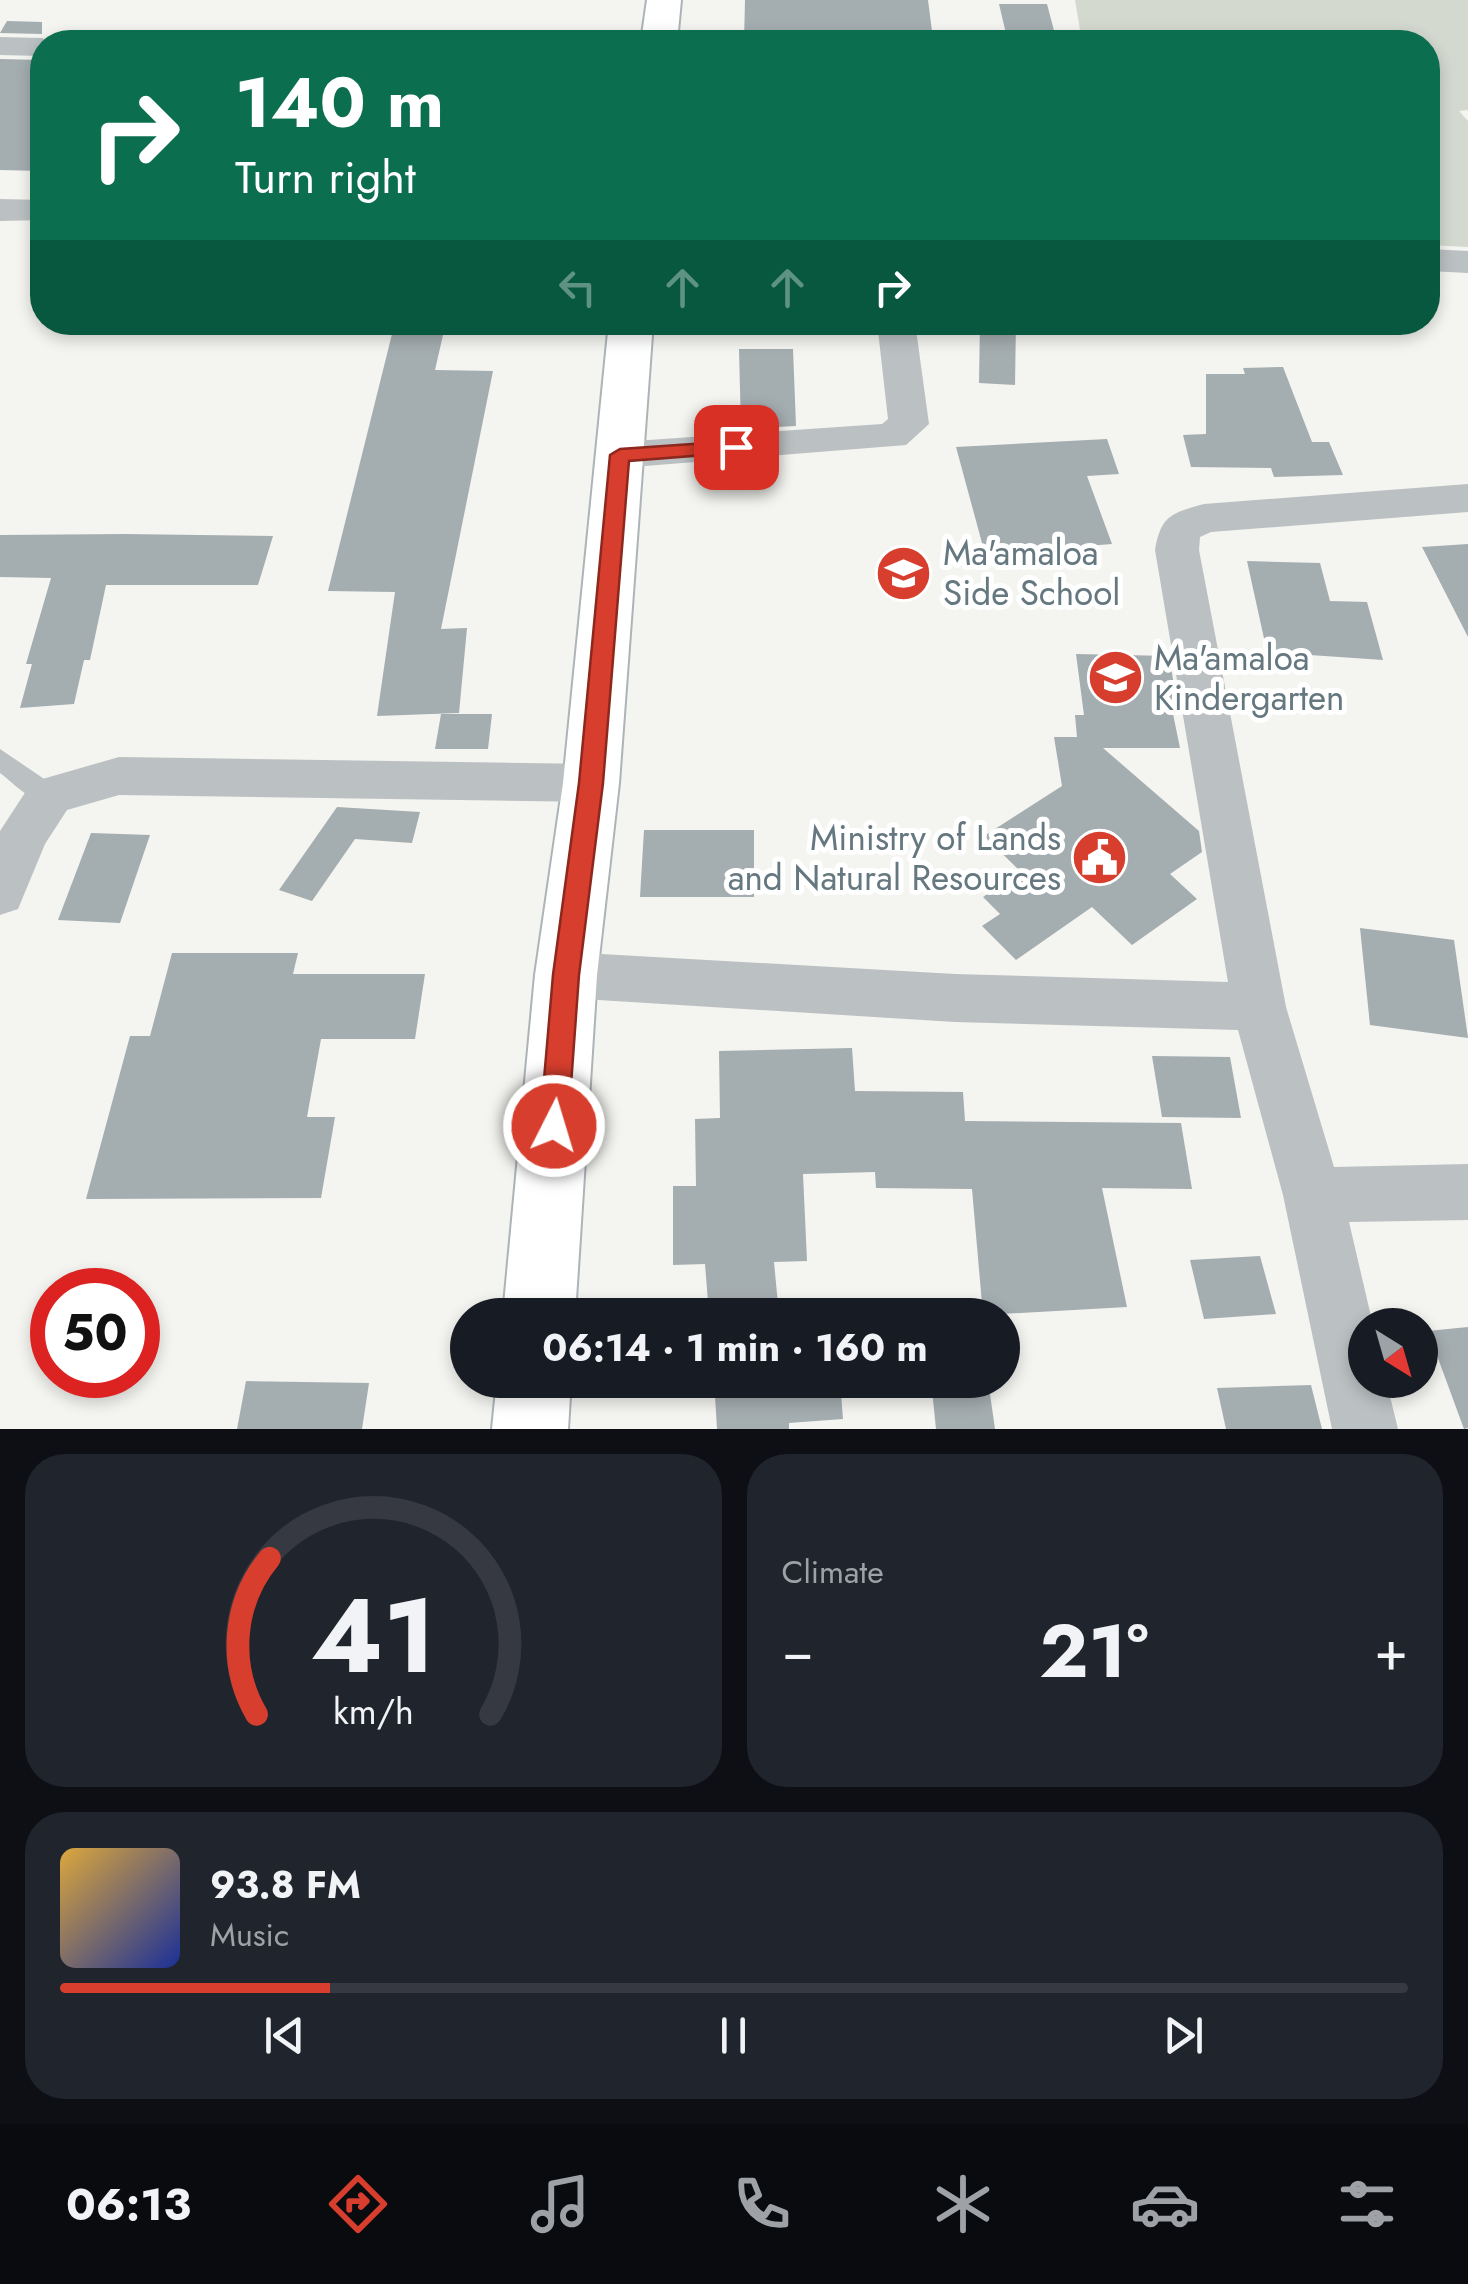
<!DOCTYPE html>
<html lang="en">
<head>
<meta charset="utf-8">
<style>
	body { margin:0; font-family:Jost,sans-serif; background:#20242c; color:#f1f3f6; height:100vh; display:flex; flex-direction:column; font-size:38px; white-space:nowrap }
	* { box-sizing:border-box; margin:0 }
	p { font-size:32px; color:#9ea1a6 }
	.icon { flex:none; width:55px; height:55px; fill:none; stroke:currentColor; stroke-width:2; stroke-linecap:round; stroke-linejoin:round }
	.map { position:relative; height:1429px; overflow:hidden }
	.panel { display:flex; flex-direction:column; gap:25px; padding:25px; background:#0d0f14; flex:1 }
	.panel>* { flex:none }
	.guide { position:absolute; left:30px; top:30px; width:1410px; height:305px; border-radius:40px; box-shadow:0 5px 15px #0003; background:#0b6e4f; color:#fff; overflow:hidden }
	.needle { width:65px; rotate:143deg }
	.controls { position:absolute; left:1348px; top:1308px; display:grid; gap:20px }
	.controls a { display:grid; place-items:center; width:90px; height:90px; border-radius:50%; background:#171b24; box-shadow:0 5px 15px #0003; font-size:50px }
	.speed { position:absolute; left:30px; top:1268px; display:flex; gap:20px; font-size:50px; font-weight:700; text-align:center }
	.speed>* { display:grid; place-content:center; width:130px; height:130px; border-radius:50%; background:#171b24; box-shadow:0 5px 15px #0003; line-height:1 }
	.speed .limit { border:15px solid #d22; background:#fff; color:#111 }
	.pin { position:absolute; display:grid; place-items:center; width:85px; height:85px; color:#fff; margin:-42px; border-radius:20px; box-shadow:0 5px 15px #0006 }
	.me { position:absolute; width:110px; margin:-55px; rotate:5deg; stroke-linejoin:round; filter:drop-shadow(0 0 8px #0008) }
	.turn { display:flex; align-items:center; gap:35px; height:210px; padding:0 40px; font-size:45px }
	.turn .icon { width:130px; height:130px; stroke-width:2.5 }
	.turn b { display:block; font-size:70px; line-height:85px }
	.lanes { display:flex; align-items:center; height:95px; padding:0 40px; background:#0003; justify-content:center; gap:50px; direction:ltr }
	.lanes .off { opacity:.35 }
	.big { font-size:75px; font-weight:700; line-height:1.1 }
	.panel .tile { flex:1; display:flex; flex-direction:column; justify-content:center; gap:15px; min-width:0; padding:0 35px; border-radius:40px; background:#20242c }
	.panel .dial { align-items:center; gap:0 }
	.dial svg { height:260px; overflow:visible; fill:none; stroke:#363941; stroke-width:7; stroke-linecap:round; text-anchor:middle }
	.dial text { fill:#f1f3f6; stroke:none }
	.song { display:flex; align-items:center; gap:30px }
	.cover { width:120px; height:120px; border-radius:15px; background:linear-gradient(135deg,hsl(40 70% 55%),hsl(230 70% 35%)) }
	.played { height:10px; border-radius:5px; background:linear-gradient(90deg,#d73e2d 20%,#363941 20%) }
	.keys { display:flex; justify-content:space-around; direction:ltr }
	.heat { display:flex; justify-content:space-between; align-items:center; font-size:55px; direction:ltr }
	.panel .tiles { flex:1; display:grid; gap:25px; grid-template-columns:1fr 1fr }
	.tile:last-child { grid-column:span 2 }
	.trip { position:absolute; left:450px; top:1298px; width:570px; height:100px; border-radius:50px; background:#171b24; box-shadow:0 5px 15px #0003; font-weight:700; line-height:100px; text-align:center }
	.menu { display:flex; height:160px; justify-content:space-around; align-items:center; background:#090b0e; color:#9ea1a6 }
	.menu .icon { width:70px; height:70px }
	.menu .selected { color:#d73e2d }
	.menu b { font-size:45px; color:#f1f3f6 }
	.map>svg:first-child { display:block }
	.green { fill:#d4d9d0 }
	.building { fill:#a4adb0 }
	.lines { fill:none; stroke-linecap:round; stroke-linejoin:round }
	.secondary-casing { stroke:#adb4b7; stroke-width:4 }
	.lane { fill:#bbc0c2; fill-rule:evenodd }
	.street { fill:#bbc0c2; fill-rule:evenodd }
	.secondary { fill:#fff; fill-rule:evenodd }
	.route { fill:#d73e2d; stroke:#8c281d; stroke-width:2.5 }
	.labels { text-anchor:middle; stroke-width:10; stroke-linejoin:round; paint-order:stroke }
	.poi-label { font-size:35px; fill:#65777f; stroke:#fff; text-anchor:start }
</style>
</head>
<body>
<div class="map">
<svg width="1468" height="1429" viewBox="0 0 1468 1429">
	<rect width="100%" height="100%" fill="#f4f4f0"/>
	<path class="green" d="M 1075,0 L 1468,0 L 1468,110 L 1459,111 L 1468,121 L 1468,247 L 1428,245 L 1428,42 L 1082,42 Z"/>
	<g class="building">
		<path d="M 745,0 L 928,0 L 933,39 L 912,39 L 912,42 L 788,39 L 788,42 L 744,42 Z"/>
		<path d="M 999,4 L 1047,4 L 1057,42 L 1008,42 Z"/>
		<path d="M 7,21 L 42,22 L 42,34 L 0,33 Z"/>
		<path d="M 0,59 L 42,60 L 42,171 L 0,170 Z"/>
		<path d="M 395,322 L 446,322 L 435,370 L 493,371 L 441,629 L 467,628 L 459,713 L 377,716 L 395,592 L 328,591 Z"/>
		<path d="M 980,322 L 1016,322 L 1015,385 L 979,383 Z"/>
		<path d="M 739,349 L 793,349 L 796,426 L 741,429 Z"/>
		<path d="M 1283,367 L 1312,442 L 1329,442 L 1343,475 L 1274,477 L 1271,468 L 1191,467 L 1183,435 L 1206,434 L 1206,374 L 1245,374 L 1243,368 Z"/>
		<path d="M 1107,439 L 1119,474 L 1087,476 L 1112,544 L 985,554 L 956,447 Z"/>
		<path d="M 0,535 L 125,534 L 273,536 L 258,585 L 106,585 L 90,660 L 84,660 L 74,704 L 20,708 L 32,664 L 26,664 L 51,578 L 0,577 Z"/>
		<path d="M 1468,544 L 1468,637 L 1422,547 Z"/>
		<path d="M 1247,561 L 1320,563 L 1330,601 L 1367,602 L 1383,660 L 1267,652 Z"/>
		<path d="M 1076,654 L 1169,656 L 1179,714 L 1173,714 L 1180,748 L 1103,748 L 1199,831 L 1202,852 L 1170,874 L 1197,899 L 1132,945 L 1092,907 L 1016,960 L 982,926 L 1000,914 L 983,897 L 1020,871 L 984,836 L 1062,786 L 1054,737 L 1077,737 L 1075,715 L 1084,715 Z"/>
		<path d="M 441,714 L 492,714 L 488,749 L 435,749 Z"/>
		<path d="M 337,807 L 420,812 L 412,843 L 355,839 L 312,901 L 279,890 Z"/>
		<path d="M 644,830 L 754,830 L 754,897 L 640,897 Z"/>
		<path d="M 91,833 L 150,835 L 120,923 L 58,920 Z"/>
		<path d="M 1360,928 L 1454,940 L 1468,1038 L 1370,1025 Z"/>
		<path d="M 172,953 L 298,953 L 293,974 L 425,974 L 415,1039 L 321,1039 L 307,1117 L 335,1117 L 321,1198 L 86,1199 L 130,1036 L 150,1036 Z"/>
		<path d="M 852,1048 L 855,1091 L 963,1092 L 965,1121 L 1181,1123 L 1192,1189 L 1102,1188 L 1127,1307 L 983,1315 L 972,1189 L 876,1188 L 875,1172 L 803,1174 L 807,1261 L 774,1262 L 779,1315 L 709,1315 L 705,1264 L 673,1265 L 673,1186 L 696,1186 L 695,1119 L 720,1118 L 719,1051 Z"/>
		<path d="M 1152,1056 L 1230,1057 L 1241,1118 L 1162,1117 Z"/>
		<path d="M 1260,1256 L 1276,1314 L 1204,1319 L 1190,1260 Z"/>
		<path d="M 1468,1327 L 1468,1428 L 1464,1429 L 1428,1331 Z"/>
		<path d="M 714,1380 L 785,1380 L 785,1385 L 840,1380 L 843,1419 L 789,1423 L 789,1429 L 717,1429 Z"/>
		<path d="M 931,1380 L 988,1380 L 995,1429 L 936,1429 Z"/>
		<path d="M 246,1381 L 369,1383 L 362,1429 L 237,1429 Z"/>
		<path d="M 1311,1385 L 1322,1429 L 1226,1429 L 1217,1388 Z"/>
	</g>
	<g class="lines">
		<defs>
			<g id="secondary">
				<path d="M 647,0 L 681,0 L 677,42 L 641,42 Z"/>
				<path d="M 609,322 L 653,322 L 619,783 L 597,975 L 575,1315 L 503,1315 L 535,975 L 563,783 Z"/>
				<path d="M 497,1380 L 571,1380 L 568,1429 L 492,1429 Z"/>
			</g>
		</defs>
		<use href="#secondary" class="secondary-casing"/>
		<path class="lane" d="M 0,749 L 59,789 L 63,796 L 59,803 C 38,810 16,785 0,773 Z"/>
		<g class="street">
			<path d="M 0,37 L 42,38 L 54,42 L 42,42 L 42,56 L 0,55 Z"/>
			<path d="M 0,199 L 42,200 L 42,220 L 0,221 Z"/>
			<path d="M 1428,249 L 1468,251 L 1468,273 L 1428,271 Z"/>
			<path d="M 877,322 L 915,322 L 929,424 L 906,445 L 620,468 L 605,464 L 599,455 L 605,446 L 620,442 L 882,424 L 888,419 Z"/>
			<path d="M 1468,484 L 1468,512 L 1211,532 L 1200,537 L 1199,550 L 1286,1007 L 1334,1167 L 1468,1164 L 1468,1220 L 1349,1222 L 1373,1325 L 1365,1325 L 1365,1380 L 1386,1380 L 1398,1429 L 1332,1429 L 1283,1195 L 1238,1030 L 955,1022 L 566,998 L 547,991 L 539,975 L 547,959 L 566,952 L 955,974 L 1228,982 L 1155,550 C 1161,515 1172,513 1204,504 Z"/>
			<path d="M 119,757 L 591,764 L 608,769 L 616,783 L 608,797 L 591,802 L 119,795 L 67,810 L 45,844 L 18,909 L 0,915 L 0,831 L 32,782 Z"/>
		</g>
		<use href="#secondary" class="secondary"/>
	</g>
	<path class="route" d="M 736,441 L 743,442 L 743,452 L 629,461 L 603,783 L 579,975 L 568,1126 L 564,1135 L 554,1139 L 544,1135 L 540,1126 L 553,975 L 579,783 L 610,455 L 620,449 Z"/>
	<defs>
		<symbol id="school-disc" viewBox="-11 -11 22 22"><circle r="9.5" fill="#d73e2d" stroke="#fff"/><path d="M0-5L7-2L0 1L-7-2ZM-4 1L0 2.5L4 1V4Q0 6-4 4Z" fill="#fff"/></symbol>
		<symbol id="civic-disc" viewBox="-11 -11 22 22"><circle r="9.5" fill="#d73e2d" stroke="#fff"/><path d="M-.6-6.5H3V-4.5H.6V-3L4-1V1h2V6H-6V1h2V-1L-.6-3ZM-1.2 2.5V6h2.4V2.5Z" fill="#fff"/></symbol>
	</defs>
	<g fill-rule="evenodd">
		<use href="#school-disc" x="872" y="542" width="63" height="63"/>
		<use href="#school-disc" x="1084" y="646" width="63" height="63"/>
		<use href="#civic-disc" x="1068" y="826" width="63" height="63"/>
	</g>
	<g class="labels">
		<g class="poi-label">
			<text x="943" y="565">Ma'amaloa<tspan x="943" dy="40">Side School</tspan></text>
			<text x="1154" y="670">Ma'amaloa<tspan x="1154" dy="40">Kindergarten</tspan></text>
			<text x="1061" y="850" text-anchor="end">Ministry of Lands<tspan x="1061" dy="40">and Natural Resources</tspan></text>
		</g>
	</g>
</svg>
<div class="controls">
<a><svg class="needle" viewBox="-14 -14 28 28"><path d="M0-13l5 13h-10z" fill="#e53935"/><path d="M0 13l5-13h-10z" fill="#9ea1a6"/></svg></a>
</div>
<div class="speed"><div class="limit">50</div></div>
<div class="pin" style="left:736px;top:447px;background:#d93025"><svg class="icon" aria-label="arrive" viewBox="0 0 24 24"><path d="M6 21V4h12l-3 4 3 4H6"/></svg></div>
<svg class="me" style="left:554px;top:1126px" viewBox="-20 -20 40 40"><circle r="17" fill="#d73e2d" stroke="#fff" stroke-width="3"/><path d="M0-11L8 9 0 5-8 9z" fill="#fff"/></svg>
<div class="trip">06:14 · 1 min · 160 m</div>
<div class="guide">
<div class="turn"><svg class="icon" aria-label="right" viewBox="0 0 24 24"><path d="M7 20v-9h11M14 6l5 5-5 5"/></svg><div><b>140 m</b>Turn right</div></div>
<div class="lanes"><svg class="icon off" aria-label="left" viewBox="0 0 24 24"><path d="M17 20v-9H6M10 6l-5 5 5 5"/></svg><svg class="icon off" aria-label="ahead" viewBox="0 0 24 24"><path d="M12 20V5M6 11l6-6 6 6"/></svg><svg class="icon off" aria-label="ahead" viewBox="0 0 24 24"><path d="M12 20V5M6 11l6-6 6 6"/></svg><svg class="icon" aria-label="right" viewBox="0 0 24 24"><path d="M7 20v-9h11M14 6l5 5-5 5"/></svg></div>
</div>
</div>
<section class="panel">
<div class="tiles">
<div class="tile dial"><svg viewBox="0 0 100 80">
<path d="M14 69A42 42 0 1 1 86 69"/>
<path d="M14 69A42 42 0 0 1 18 21" stroke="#d73e2d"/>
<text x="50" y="56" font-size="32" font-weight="700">41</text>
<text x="50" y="72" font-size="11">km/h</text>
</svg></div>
<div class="tile"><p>Climate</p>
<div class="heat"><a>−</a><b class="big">21°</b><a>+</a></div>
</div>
<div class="tile">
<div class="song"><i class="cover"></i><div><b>93.8 FM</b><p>Music</p></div></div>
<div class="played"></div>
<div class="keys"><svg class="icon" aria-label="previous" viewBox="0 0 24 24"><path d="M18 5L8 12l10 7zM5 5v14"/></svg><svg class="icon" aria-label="pause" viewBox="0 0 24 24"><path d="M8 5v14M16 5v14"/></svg><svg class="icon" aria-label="next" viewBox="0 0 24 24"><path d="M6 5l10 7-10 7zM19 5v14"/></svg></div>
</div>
</div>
</section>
<nav class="menu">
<b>06:13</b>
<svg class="icon selected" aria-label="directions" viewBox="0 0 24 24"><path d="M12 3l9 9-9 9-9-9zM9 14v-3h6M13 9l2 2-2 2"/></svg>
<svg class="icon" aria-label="music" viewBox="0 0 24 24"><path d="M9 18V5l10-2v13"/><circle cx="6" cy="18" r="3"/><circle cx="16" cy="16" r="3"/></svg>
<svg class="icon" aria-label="phone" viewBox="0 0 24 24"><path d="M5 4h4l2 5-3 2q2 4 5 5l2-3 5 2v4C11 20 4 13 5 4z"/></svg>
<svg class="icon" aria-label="climate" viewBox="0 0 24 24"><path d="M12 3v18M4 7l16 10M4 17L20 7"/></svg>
<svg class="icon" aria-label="car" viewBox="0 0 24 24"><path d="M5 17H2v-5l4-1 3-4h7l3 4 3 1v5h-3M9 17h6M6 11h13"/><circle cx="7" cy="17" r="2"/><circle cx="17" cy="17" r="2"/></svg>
<svg class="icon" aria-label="filters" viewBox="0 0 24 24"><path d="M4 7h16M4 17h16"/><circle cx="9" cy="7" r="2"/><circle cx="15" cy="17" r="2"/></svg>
</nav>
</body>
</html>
